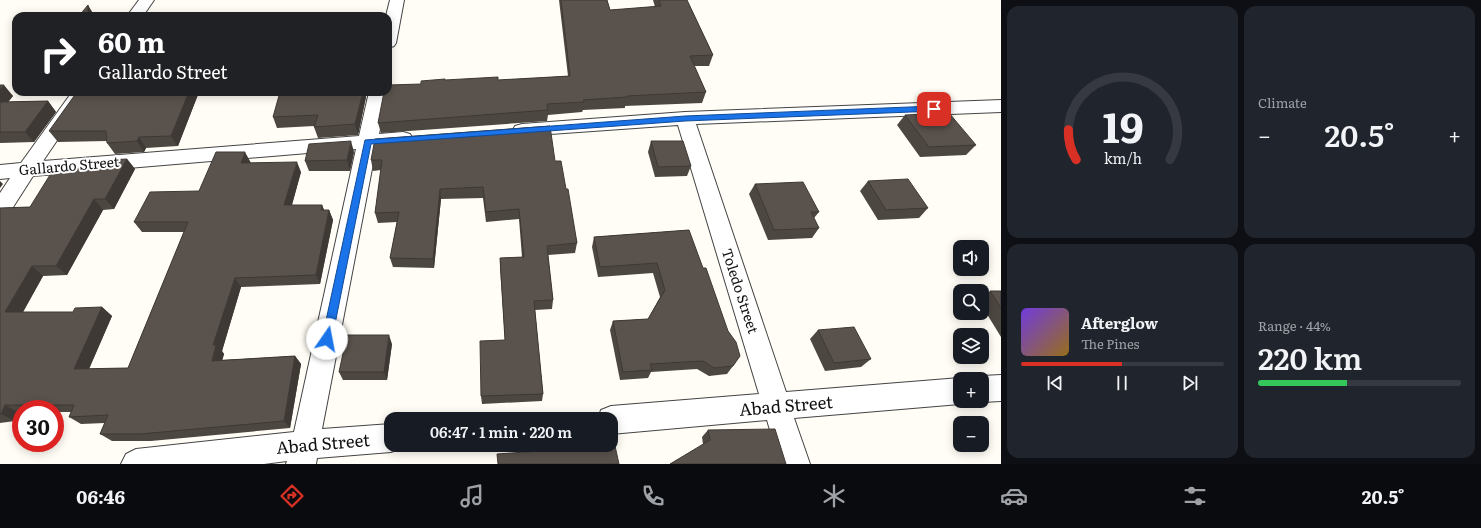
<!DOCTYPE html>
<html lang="en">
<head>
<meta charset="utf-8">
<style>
	body { margin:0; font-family:Literata,serif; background:#20242c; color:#f1f3f6; height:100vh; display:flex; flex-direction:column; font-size:15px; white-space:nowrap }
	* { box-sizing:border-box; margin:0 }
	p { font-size:13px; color:#9ea1a6 }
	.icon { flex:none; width:22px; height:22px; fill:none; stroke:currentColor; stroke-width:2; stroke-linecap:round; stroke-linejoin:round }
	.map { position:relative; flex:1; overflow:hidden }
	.sheet { display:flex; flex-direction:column; gap:6px; padding:6px; background:#0d0f14; width:480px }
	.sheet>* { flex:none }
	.banner { position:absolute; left:12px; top:12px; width:380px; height:84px; border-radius:12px; box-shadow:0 2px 10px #0003; background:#202124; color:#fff; overflow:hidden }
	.buttons { position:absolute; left:953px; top:240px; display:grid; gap:8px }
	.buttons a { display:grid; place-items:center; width:36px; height:36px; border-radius:8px; background:#171b24; box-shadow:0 2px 10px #0003; font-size:20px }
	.speed { position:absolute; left:12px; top:400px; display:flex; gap:8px; font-size:20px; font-weight:700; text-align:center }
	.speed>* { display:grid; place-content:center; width:52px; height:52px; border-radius:50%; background:#171b24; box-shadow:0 2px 10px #0003; line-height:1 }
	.speed .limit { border:6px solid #d22; background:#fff; color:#111 }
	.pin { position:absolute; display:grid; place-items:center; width:34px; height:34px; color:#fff; margin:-17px; border-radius:8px; box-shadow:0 2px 6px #0006 }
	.me { position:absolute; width:44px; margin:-22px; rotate:12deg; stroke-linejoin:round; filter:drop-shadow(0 0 3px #0008) }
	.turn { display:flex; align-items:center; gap:14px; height:84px; padding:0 20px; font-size:18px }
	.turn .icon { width:52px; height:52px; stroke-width:2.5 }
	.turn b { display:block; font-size:28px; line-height:34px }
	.big { font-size:30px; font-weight:600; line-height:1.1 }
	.sheet .card { flex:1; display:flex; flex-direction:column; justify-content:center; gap:6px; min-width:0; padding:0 14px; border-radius:12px; background:#20242c }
	.sheet .dial { align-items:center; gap:0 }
	.dial svg { height:104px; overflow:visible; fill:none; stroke:#363941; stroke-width:7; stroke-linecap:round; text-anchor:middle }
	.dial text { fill:#f1f3f6; stroke:none }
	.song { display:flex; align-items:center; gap:12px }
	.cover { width:48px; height:48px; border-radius:6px; background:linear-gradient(135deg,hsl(260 70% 55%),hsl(40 70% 35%)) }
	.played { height:4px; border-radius:2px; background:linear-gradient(90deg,#d93025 50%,#363941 50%) }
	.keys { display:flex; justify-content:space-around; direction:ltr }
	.heat { display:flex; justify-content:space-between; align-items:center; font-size:22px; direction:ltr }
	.charge { height:6px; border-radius:3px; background:linear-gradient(90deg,#34c759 44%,#363941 0) }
	.sheet .tiles { flex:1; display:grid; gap:6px; grid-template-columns:repeat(2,1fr) }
	.trip { position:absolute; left:384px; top:412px; width:234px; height:40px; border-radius:12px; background:#171b24; box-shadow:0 2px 10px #0003; font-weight:600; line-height:40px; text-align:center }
	.menu { display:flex; height:64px; justify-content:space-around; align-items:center; background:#090b0e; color:#9ea1a6 }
	.menu .icon { width:28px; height:28px }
	.menu .selected { color:#d93025 }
	.menu b { font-size:18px; color:#f1f3f6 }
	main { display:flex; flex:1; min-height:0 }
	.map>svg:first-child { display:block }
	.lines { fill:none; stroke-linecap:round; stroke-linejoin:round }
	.minor-casing { stroke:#444; stroke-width:2 }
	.minor { fill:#fff; fill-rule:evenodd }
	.wall { fill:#4d4742 }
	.shaded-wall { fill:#3f3936 }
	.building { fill:#5a524d; stroke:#3f3936 }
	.route { fill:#1a73e8; stroke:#114b97 }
	.labels { text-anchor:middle; stroke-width:4; stroke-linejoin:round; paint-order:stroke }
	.street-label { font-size:14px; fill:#111; stroke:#fff }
	.near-street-label { font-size:17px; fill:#111; stroke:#fff }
</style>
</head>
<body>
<main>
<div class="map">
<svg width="1001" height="464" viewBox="0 0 1001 464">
	<rect width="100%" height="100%" fill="#fffdf5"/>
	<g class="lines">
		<defs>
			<g id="minor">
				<path d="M 139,0 L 154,0 L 143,16 L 127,16 Z"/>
				<path d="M 390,0 L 404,0 L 396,43 L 394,46 L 388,48 L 388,16 L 386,16 Z"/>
				<path d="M 72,92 L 90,92 L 43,161 L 359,136 L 369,92 L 387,92 L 379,134 L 403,132 L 410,134 L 413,139 L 410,144 L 376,148 L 322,429 L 391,424 L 391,445 L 402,445 L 401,448 L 391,452 L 317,458 L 316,464 L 286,464 L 287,461 L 264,464 L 121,464 L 126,454 L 136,449 L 294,432 L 356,149 L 33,176 L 8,215 L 0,217 L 0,193 L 10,178 L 0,179 L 0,165 L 21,163 Z"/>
				<path d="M 1001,100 L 1001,112 L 696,124 L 786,392 L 960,378 L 962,379 L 960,379 L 960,401 L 967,401 L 960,404 L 794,418 L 810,464 L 780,464 L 767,420 L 611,434 L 611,419 L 598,419 L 601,410 L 611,406 L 759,394 L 678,125 L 522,136 L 515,134 L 513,130 L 515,126 L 522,124 L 685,112 Z"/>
				<path d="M 1001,375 L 1001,401 L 982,402 L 980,401 L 982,401 L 982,379 L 975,379 L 982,376 Z"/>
			</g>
		</defs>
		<use href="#minor" class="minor-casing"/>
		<use href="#minor" class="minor"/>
	</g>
	<g class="wall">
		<path d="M 559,0 L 607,0 L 610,10 L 655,7 L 653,0 L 687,0 L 713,55 L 709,66 L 694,66 L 706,92 L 702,103 L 625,106 L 625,108 L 583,110 L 582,112 L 548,115 L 547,121 L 381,133 L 378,123 L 421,84 L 445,80 L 498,80 L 568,76 Z"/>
		<path d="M 0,85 L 13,96 L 8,102 L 48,101 L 56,112 L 34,142 L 0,143 Z"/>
		<path d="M 199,92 L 178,146 L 146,148 L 144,152 L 115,154 L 107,143 L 107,141 L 58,142 L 49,131 Z"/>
		<path d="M 366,97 L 358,135 L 318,138 L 314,127 L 314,126 L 277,128 L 273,117 Z"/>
		<path d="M 905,115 L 976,145 L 966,155 L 920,157 L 897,125 Z"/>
		<path d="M 651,141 L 691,166 L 687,176 L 655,177 L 648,152 Z"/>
		<path d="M 354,152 L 350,171 L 309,171 L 305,161 Z"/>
		<path d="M 127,159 L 135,169 L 114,209 L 103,210 L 67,275 L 43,276 L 23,312 L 73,312 L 102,307 L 112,316 L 89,369 L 128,368 L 184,232 L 142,232 L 134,222 L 199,191 L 250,163 L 301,172 L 292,205 L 322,205 L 324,210 L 329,210 L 333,220 L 320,284 L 241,287 L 222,351 L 224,354 L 222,360 L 295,356 L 301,364 L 290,428 L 151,441 L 112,441 L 100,434 L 105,423 L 81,424 L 69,417 L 71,412 L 55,412 L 55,409 L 21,409 L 21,413 L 19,413 L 15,421 L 0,423 L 0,208 L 30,207 Z"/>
		<path d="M 371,160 L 555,161 L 566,189 L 577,243 L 575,253 L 548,255 L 553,300 L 552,309 L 535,310 L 543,394 L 542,401 L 482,404 L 481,396 L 505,340 L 500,267 L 500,258 L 522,257 L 519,219 L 486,222 L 483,198 L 441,199 L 434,268 L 393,267 L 390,258 L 397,222 L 378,223 L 375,213 L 381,170 L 373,171 Z"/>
		<path d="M 868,181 L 928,208 L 919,218 L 878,220 L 860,191 Z"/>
		<path d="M 755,184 L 819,212 L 814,218 L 819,228 L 812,238 L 768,240 L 749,194 Z"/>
		<path d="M 689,230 L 733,366 L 727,374 L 709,376 L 697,369 L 651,372 L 648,378 L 620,380 L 610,330 L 613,321 L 648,319 L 660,297 L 653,273 L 598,277 L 592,247 L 594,237 Z"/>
		<path d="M 990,291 L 1001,291 L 1001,337 L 982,306 L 982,298 Z"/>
		<path d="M 818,330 L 871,359 L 861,367 L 825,371 L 810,339 Z"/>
		<path d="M 392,344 L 387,380 L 343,380 L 339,372 Z"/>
		<path d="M 708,430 L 786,464 L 703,444 L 702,437 Z"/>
		<path d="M 581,445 L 611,445 L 581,448 Z"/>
	</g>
	<g class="shaded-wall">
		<path d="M 88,5 L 94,15 L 95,16 L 88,16 Z"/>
		<path d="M 4,85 L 13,96 L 0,112 L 0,90 Z"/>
		<path d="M 189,92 L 199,92 L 178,146 L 171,136 Z"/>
		<path d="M 363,92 L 365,92 L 366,97 L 358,135 L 355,124 Z"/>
		<path d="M 48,101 L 56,112 L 34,142 L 25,132 Z"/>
		<path d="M 139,137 L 146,148 L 144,152 L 137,141 Z"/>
		<path d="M 351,141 L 354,152 L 350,171 L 347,160 Z"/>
		<path d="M 245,152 L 251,163 L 241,163 Z"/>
		<path d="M 127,159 L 135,169 L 114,209 L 105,199 Z"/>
		<path d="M 297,162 L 301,172 L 289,215 L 284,205 Z"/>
		<path d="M 0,181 L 3,184 L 0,188 Z"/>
		<path d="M 440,189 L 441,199 L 434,268 L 433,259 Z"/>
		<path d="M 94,199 L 103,210 L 67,275 L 56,266 Z"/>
		<path d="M 322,205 L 326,215 L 321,210 Z"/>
		<path d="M 329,210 L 333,220 L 320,284 L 316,275 Z"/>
		<path d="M 32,266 L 43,276 L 18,321 L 5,312 Z"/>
		<path d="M 235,278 L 241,287 L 222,351 L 224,354 L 220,369 L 212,361 L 213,345 Z"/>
		<path d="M 102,307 L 112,316 L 85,378 L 74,369 Z"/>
		<path d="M 389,335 L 392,344 L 387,380 L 384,372 Z"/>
		<path d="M 295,356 L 301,364 L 290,428 L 284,421 Z"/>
		<path d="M 5,405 L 19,413 L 15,421 L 1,414 Z"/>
	</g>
	<g class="building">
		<path d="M 561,0 L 607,0 L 610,10 L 661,6 L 659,0 L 687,0 L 713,55 L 690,56 L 706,92 L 627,96 L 627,97 L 583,100 L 584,102 L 547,104 L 548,110 L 378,123 L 384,92 L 388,92 L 388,85 L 421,84 L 421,81 L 445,79 L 445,80 L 498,77 L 498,80 L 570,76 Z"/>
		<path d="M 88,5 L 88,16 L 79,16 Z"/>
		<path d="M 0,85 L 4,85 L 0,90 Z"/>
		<path d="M 77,92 L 189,92 L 171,136 L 139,137 L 137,141 L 107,143 L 106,131 L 49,131 Z"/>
		<path d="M 280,92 L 363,92 L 355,124 L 314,127 L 318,115 L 273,117 Z"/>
		<path d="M 48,101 L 25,132 L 0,132 L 0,102 Z"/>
		<path d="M 949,113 L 976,145 L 929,147 L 905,115 Z"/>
		<path d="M 550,126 L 555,161 L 561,161 L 566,189 L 568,189 L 577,243 L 547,246 L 553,300 L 534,301 L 543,394 L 481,396 L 480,341 L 505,340 L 500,258 L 524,257 L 519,209 L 486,212 L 483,187 L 440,189 L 433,259 L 390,258 L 399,212 L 375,213 L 382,160 L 371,160 L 375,139 Z"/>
		<path d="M 351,141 L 347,160 L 305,161 L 309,144 Z"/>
		<path d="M 651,141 L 683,141 L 691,166 L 658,167 Z"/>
		<path d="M 216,152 L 245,152 L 241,163 L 297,162 L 284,205 L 322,205 L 321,210 L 329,210 L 316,275 L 235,278 L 213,345 L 216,345 L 212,361 L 295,356 L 284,421 L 140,434 L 100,434 L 108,415 L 69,417 L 74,405 L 5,405 L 1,414 L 0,414 L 0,208 L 30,207 L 53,170 L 107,166 L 107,160 L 127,159 L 105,199 L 94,199 L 56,266 L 32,266 L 5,312 L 73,312 L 75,308 L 102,307 L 74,369 L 128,368 L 188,222 L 134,222 L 150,192 L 199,191 Z"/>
		<path d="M 908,179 L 928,208 L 886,210 L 868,181 Z"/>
		<path d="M 803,182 L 819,212 L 811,212 L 819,228 L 774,230 L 755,184 Z"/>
		<path d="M 689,230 L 703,268 L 706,268 L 728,331 L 736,342 L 740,356 L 733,366 L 714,368 L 703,361 L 650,364 L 652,370 L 623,372 L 613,321 L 648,319 L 665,290 L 657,263 L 600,267 L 594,237 Z"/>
		<path d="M 990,291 L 1001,291 L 1001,308 Z"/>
		<path d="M 854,327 L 871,359 L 834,363 L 818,330 Z"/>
		<path d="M 347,335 L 389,335 L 384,372 L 339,372 Z"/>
		<path d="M 775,429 L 786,464 L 670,464 L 710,440 L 708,430 Z"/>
		<path d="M 611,437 L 613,437 L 619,464 L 498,464 L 497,454 L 584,448 L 584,445 L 611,445 Z"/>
	</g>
	<path class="route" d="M 934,106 L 937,109 L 936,111 L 685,121 L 371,144 L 332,339 L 331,342 L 327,344 L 323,342 L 322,339 L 365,140 L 685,116 Z"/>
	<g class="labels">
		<g class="street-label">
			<text transform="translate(69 166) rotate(-5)" y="5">Gallardo Street</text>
			<text transform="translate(740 291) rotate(72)" y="5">Toledo Street</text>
		</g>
		<g class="near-street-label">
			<text transform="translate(786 406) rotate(-5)" y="6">Abad Street</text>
			<text transform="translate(323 444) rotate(-5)" y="6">Abad Street</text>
		</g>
	</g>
</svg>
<div class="buttons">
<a><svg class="icon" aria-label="sound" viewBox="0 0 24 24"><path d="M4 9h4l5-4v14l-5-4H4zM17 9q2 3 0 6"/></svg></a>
<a><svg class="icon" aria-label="search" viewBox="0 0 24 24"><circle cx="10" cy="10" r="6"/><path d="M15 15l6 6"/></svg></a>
<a><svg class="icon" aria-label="layers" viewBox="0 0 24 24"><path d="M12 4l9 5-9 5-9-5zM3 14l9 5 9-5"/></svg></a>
<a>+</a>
<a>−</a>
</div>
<div class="speed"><div class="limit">30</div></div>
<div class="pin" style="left:934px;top:109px;background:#d93025"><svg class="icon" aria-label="arrive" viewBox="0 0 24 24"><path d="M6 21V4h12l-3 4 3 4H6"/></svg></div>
<svg class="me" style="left:327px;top:339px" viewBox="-20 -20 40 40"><circle r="19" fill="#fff"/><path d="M0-13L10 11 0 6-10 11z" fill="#1a73e8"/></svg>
<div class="trip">06:47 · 1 min · 220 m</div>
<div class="banner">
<div class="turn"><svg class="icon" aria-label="right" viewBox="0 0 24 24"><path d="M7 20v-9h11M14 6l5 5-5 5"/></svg><div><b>60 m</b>Gallardo Street</div></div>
</div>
</div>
<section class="sheet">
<div class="tiles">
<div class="card dial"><svg viewBox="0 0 100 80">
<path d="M14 69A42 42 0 1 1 86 69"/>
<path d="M14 69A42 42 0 0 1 8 46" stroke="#d93025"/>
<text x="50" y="56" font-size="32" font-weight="700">19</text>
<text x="50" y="72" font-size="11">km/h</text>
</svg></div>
<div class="card"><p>Climate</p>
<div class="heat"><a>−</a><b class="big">20.5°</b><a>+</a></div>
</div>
<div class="card">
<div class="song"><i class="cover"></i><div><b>Afterglow</b><p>The Pines</p></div></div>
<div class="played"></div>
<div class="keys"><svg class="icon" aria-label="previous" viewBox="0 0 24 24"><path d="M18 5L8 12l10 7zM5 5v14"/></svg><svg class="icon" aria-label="pause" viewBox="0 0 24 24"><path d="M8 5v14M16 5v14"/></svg><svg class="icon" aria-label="next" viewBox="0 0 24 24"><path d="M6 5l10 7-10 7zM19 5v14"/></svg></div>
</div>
<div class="card"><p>Range · 44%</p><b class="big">220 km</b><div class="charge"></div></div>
</div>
</section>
</main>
<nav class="menu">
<b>06:46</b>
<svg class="icon selected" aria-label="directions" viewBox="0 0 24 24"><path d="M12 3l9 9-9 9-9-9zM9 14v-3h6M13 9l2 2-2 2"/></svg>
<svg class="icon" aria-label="music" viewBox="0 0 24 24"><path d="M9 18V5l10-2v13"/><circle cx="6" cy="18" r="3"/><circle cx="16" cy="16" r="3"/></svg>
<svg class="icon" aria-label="phone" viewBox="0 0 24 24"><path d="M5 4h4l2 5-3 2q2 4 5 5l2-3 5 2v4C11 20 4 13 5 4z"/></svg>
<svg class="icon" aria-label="climate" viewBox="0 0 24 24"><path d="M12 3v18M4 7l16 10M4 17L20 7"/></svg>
<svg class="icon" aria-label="car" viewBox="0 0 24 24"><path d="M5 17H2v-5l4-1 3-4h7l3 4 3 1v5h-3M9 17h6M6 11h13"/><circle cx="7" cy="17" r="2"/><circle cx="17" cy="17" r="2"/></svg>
<svg class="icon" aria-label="filters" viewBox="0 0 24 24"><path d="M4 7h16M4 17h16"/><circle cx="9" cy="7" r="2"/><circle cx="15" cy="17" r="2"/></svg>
<b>20.5°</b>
</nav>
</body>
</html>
